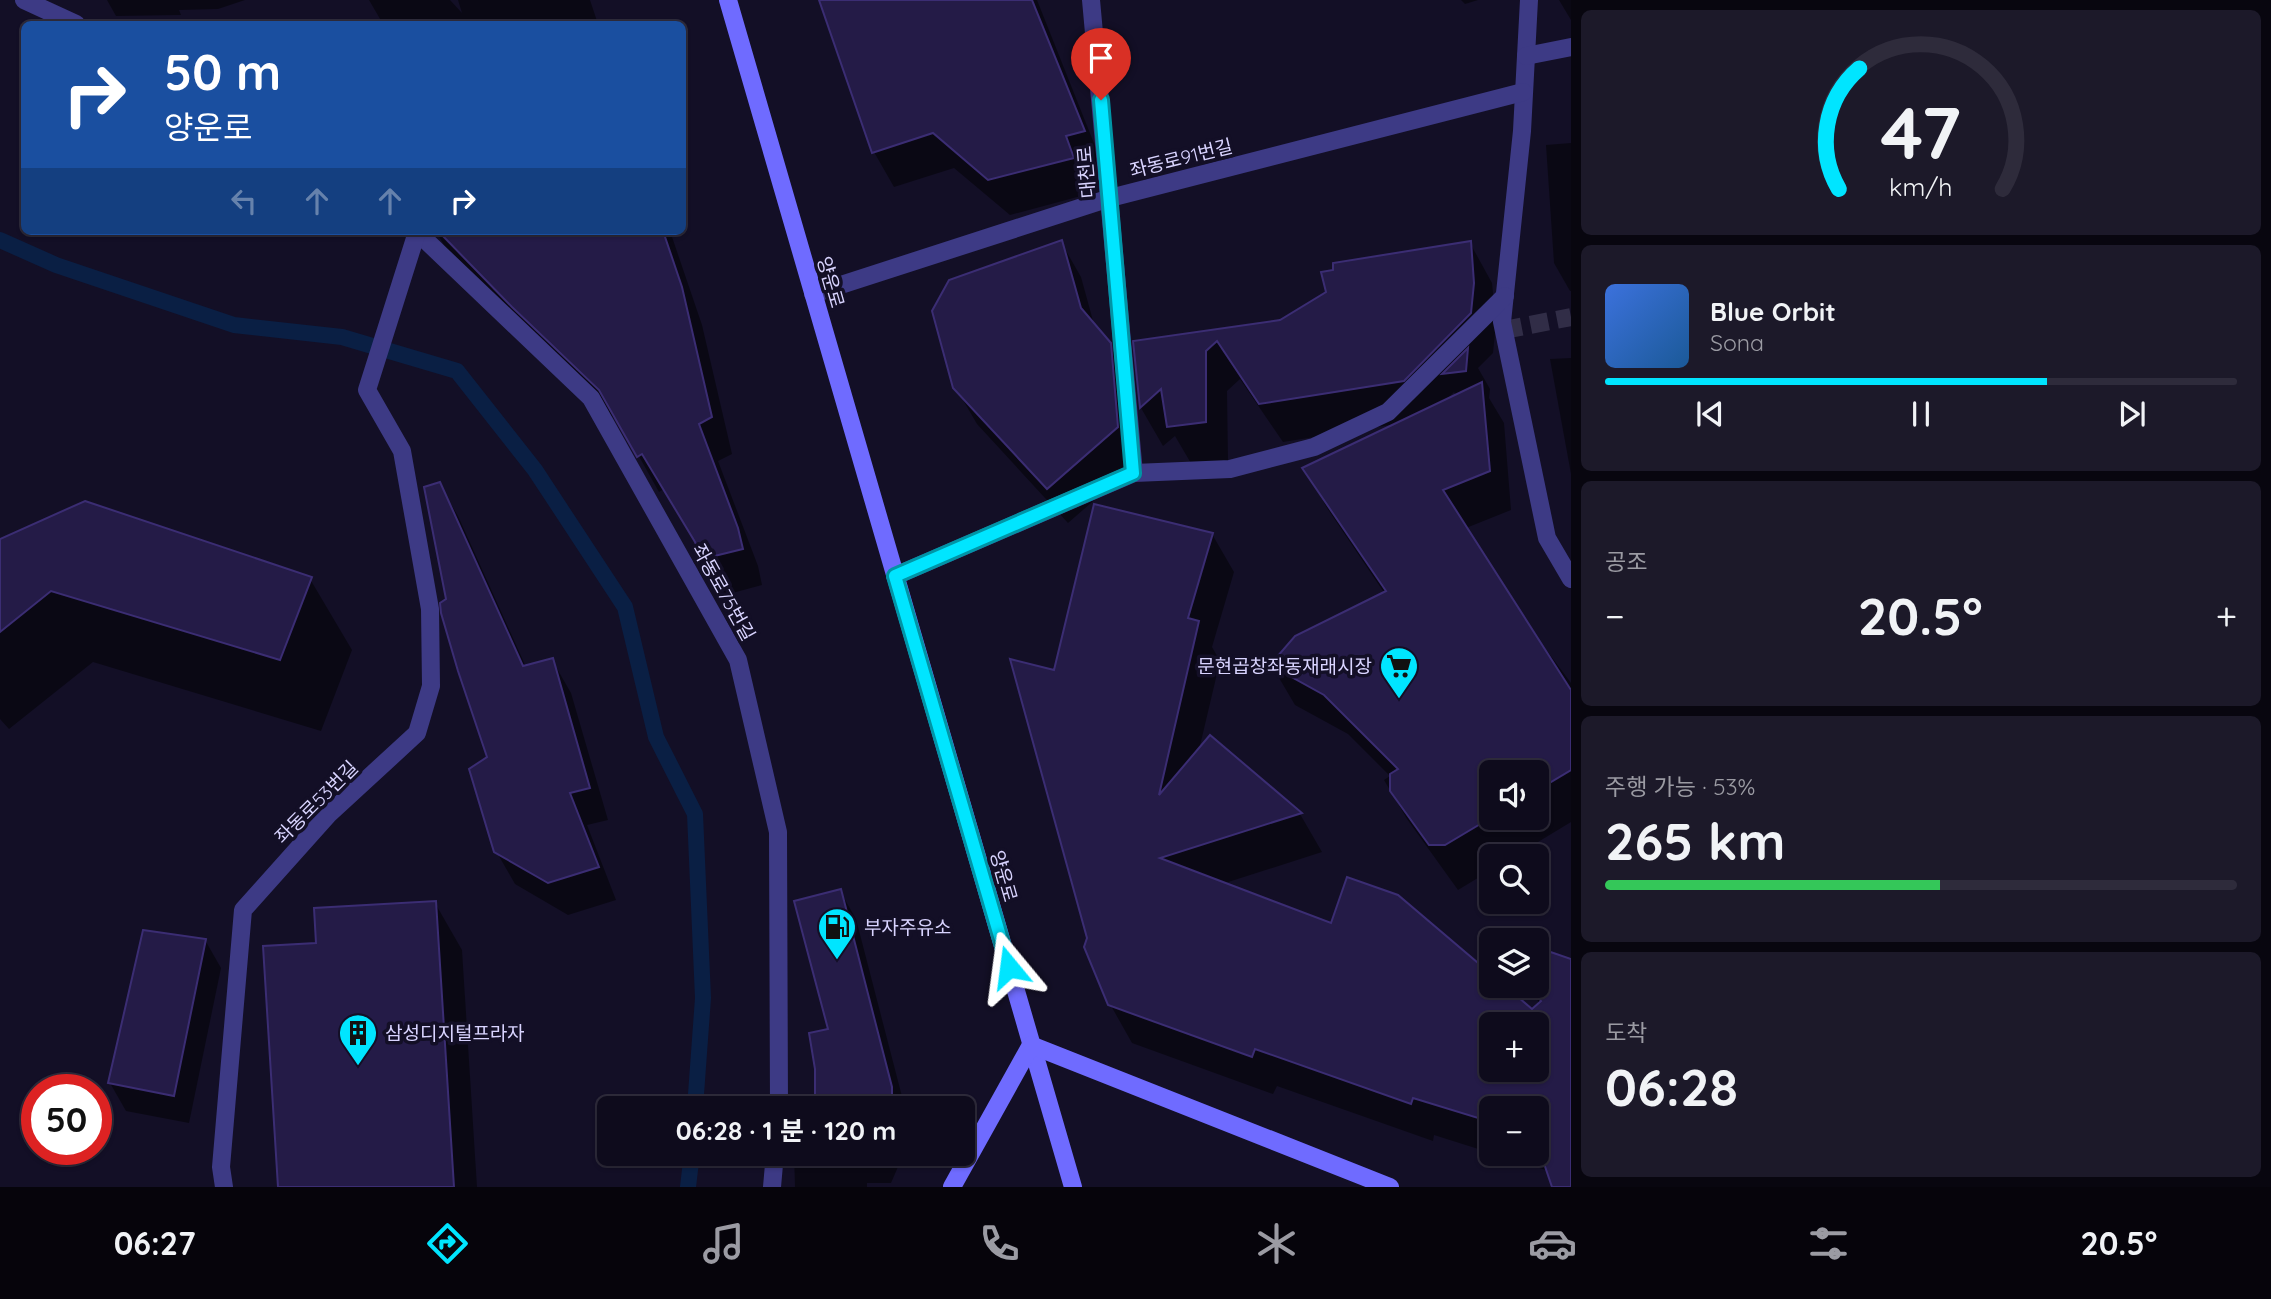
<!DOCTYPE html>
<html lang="ko">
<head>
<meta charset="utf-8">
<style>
	body { margin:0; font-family:Quicksand,"Noto Sans KR",sans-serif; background:#1c1929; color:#f1f3f6; height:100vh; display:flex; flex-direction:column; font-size:26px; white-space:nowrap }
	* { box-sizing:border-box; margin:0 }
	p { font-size:23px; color:#9b9ba3 }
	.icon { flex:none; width:38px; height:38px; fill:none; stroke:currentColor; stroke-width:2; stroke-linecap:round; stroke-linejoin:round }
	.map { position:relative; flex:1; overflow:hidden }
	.details { display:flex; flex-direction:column; gap:10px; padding:10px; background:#08060f; width:700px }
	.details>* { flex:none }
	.hud { position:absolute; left:21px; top:21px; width:665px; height:214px; border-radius:10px; box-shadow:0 2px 5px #0004,0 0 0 2px #2e2b3b; background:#1a4fa0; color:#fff; overflow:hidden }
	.tools { position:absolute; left:1479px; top:760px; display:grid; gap:14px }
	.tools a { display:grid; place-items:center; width:70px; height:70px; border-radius:10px; background:#0e0b1c; box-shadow:0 2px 5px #0004,0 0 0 2px #2e2b3b; font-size:35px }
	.speed { position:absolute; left:21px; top:1074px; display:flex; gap:14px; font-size:35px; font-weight:700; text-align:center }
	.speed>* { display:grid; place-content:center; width:91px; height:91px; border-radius:50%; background:#0e0b1c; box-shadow:0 2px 5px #0004,0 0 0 2px #2e2b3b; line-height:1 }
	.speed .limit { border:10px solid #d22; background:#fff; color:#111 }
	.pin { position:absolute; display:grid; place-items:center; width:60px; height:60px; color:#fff; margin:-72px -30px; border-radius:50% 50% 50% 0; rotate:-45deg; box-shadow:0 0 7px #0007 }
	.pin .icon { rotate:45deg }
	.me { position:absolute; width:77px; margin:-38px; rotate:344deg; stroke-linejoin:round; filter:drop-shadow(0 0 5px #0008) }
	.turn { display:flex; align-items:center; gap:24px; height:147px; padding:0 28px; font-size:32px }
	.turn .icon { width:91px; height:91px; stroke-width:2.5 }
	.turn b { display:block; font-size:49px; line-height:60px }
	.lanes { display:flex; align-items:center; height:66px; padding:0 28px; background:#0003; justify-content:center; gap:35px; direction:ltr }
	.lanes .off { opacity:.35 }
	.big { font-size:52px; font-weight:700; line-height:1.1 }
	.details .card { flex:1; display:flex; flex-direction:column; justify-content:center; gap:10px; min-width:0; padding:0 24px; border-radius:10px; background:#1c1929 }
	.details .dial { align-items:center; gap:0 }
	.dial svg { height:182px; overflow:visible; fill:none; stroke:#2e2b3b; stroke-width:7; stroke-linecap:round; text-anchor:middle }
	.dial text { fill:#f1f3f6; stroke:none }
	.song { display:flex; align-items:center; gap:21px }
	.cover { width:84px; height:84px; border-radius:10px; background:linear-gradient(135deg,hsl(220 70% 55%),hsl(210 70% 35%)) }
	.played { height:7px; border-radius:4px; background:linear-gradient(90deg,#00e5ff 70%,#2e2b3b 70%) }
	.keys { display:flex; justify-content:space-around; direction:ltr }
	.heat { display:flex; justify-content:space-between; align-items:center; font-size:38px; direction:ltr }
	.charge { height:10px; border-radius:5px; background:linear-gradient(90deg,#34c759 53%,#2e2b3b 0) }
	.trip { position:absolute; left:597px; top:1096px; width:378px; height:70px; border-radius:10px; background:#0e0b1c; box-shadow:0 2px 5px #0004,0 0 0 2px #2e2b3b; font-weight:700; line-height:70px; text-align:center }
	.dock { display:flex; height:112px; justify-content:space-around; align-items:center; background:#06040b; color:#9b9ba3 }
	.dock .icon { width:49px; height:49px }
	.dock .selected { color:#00e5ff }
	.dock b { font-size:32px; color:#f1f3f6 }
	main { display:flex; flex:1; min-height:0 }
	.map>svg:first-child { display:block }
	.shadow { fill:#0007; fill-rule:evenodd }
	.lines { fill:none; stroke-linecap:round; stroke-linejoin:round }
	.stream { stroke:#0a1f44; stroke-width:16 }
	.building { fill:#241b47; stroke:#3b2d73; stroke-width:2; fill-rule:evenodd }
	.street-tunnel { stroke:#312d47; stroke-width:18; stroke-dasharray:18 9; stroke-linecap:butt }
	.street { stroke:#3d3a85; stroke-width:18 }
	.secondary { stroke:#6f6bff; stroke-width:18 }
	.route-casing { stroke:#0095a6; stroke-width:18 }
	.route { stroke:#00e5ff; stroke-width:12 }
	.labels { text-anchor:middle; stroke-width:7; stroke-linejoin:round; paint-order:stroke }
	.street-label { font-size:19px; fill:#d9d4ff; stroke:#130f26 }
	.poi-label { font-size:19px; fill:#d9d4ff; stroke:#130f26; text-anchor:start }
</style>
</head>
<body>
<main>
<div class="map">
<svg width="1571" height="1187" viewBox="0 0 1571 1187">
	<rect width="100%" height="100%" fill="#130f26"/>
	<g class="shadow">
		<path d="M 107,0 L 245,0 L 218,9 L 179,10 L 181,15 L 116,16 Z"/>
		<path d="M 369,0 L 450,0 L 462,13 L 458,0 L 590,0 L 598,24 L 435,24 L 434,22 L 383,24 Z"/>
		<path d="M 821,0 L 1037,0 L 1103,166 L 1084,172 L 1092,193 L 1010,215 L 954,168 L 894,187 L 874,152 Z"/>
		<path d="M 1461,0 L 1478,0 L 1465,4 Z"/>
		<path d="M 1559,0 L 1571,0 L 1571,20 Z"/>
		<path d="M 1571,143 L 1571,291 L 1570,291 L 1554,263 L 1546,145 Z"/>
		<path d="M 436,231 L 670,231 L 702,325 L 732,454 L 718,461 L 758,566 L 762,585 L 725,595 L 664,489 L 659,492 L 622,426 L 535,343 L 450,256 Z"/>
		<path d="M 1061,242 L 1081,277 L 1095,328 L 1109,344 L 1130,380 L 1138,462 L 1068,523 L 977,424 L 956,388 Z"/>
		<path d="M 1470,243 L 1492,283 L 1496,323 L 1493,353 L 1478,368 L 1490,389 L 1489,398 L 1504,423 L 1511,510 L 1466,528 L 1527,624 L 1571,683 L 1571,822 L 1515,856 L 1491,856 L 1491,870 L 1458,890 L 1407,819 L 1384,780 L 1390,776 L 1348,734 L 1295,705 L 1272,666 L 1385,594 L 1327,508 L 1305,469 L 1396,424 L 1283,442 L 1240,379 L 1227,391 L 1228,461 L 1192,465 L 1175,436 L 1163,446 L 1141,408 L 1135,343 L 1281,321 ZM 1454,392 L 1457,396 L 1444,402 ZM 1491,772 L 1536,772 L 1536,817 L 1491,817 Z"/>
		<path d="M 1571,358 L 1571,474 L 1550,359 Z"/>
		<path d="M 439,484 L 458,516 L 526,667 L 552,660 L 571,693 L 608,820 L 587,825 L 616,900 L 568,915 L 515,884 L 496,851 L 490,758 L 448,600 Z"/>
		<path d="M 1212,534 L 1234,572 L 1212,647 L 1220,661 L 1199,750 L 1210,737 L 1300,814 L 1322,852 L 1222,884 L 1333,925 L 1491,976 L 1491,985 L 1532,1011 L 1540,1004 L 1527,985 L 1536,985 L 1536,949 L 1571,961 L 1571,1187 L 1558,1187 L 1549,1171 L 1492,1153 L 1536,1153 L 1536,1108 L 1491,1108 L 1491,1153 L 1434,1135 L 1433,1141 L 1277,1086 L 1273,1094 L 1132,1043 L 1110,1004 L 1089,938 L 1055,673 ZM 1491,1024 L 1536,1024 L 1536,1069 L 1491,1069 Z"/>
		<path d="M 0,544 L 310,579 L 352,650 L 321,731 L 93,662 L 9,729 L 0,719 Z"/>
		<path d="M 840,891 L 856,919 L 905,1108 L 817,1108 L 830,1031 Z"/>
		<path d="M 435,903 L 462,950 L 477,1187 L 279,1187 L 318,944 Z"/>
		<path d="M 1495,935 L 1510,940 L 1498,940 Z"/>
		<path d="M 205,940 L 221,968 L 189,1123 L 126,1111 L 110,1083 Z"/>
		<path d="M 794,1153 L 904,1153 L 891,1183 L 867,1183 L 867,1187 L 795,1187 Z"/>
	</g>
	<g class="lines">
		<g class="stream">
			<path d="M 0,240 L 56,265 L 234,325 L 342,337 L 457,371 L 535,470 L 625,607 L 656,737 L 695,814 L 703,998 L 695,1108"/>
			<path d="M 688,1187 L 692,1153"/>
		</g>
	</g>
	<g class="building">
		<path d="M 819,0 L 1032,0 L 1085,131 L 1066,136 L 1074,158 L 988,180 L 933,133 L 872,153 Z"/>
		<path d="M 438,231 L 663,231 L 682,287 L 712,417 L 699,424 L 738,528 L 743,549 L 702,559 L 695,542 L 642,454 L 637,457 L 599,390 L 512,307 Z"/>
		<path d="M 1062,240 L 1081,308 L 1111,343 L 1118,427 L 1047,489 L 953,388 L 932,311 L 949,280 Z"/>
		<path d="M 1471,241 L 1474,283 L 1471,313 L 1404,381 L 1259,404 L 1217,341 L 1206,351 L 1206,422 L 1167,427 L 1161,389 L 1140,408 L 1133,341 L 1280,320 L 1326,292 L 1321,272 L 1333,270 L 1333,263 Z"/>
		<path d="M 1468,348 L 1466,371 L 1442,374 Z"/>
		<path d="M 1482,382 L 1490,471 L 1443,490 L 1571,690 L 1571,770 L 1536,791 L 1536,772 L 1491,772 L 1492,817 L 1445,845 L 1429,845 L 1390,791 L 1390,774 L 1398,769 L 1324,695 L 1270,665 L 1295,636 L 1386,591 L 1302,468 Z"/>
		<path d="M 440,482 L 523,666 L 553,658 L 590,788 L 570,793 L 599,867 L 548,883 L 494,852 L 469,769 L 487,757 L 458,671 L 441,613 L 440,603 L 446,599 L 424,487 Z"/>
		<path d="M 85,501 L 312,577 L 280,660 L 51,591 L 0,632 L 0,539 Z"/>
		<path d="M 1094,504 L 1213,533 L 1188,618 L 1199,621 L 1159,795 L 1210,735 L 1302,813 L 1160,858 L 1331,923 L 1347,877 L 1398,895 L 1491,974 L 1491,985 L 1504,985 L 1532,1009 L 1541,1001 L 1530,985 L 1536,985 L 1536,947 L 1571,959 L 1571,1187 L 1552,1187 L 1536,1140 L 1536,1108 L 1491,1108 L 1491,1122 L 1413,1098 L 1411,1104 L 1255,1049 L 1252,1057 L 1108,1005 L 1084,947 L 1087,938 L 1010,659 L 1054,670 ZM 1491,1024 L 1536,1024 L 1536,1069 L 1491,1069 Z"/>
		<path d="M 841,889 L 892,1087 L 892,1108 L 815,1108 L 815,1069 L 809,1033 L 828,1029 L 794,901 Z"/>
		<path d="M 436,901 L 454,1187 L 278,1187 L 263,946 L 316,943 L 314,908 Z"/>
		<path d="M 143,930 L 206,939 L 174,1096 L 108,1083 Z"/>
		<path d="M 815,1153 L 876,1153 L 875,1156 L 815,1156 Z"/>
	</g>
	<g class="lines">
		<path class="street-tunnel" d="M 1504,330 L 1571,317"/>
		<g class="street">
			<path d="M 24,0 L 76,24"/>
			<path d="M 1091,0 L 1134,473"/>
			<path d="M 1529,0 L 1522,131 L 1502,322 L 1547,538 L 1571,579"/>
			<path d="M 1526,56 L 1571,47"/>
			<path d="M 416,231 L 591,398 L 738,660 L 778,832 L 779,1108"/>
			<path d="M 813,294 L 1110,198 L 1523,92"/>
			<path d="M 895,576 L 1134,473 L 1230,469 L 1314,447 L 1388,412 L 1505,296"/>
			<path d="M 224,1187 L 221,1167 L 243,910 L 328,815 L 417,733 L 431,686 L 430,609 L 402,451 L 367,390 L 417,232"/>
			<path d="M 772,1187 L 775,1153"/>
		</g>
		<g class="secondary">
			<path d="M 728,0 L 1073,1187"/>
			<path d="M 952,1187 L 1031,1045 L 1390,1187"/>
		</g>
	</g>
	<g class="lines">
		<defs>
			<path id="route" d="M 1009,967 L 895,576 L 1133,473 L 1101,100"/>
		</defs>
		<use href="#route" class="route-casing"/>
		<use href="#route" class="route"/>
	</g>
	<defs>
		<symbol id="supermarket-pin" viewBox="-11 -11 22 30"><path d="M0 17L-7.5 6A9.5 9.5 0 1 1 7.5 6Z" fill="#00e5ff" stroke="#130f26"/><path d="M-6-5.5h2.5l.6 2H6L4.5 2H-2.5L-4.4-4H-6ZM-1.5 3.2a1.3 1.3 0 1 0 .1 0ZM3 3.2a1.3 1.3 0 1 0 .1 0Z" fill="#111"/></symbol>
		<symbol id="fuel-pin" viewBox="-11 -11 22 30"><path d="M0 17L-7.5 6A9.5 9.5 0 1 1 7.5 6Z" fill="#00e5ff" stroke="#130f26"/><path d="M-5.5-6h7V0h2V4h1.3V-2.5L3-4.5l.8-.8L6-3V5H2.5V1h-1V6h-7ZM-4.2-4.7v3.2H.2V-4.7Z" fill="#111"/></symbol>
		<symbol id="building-pin" viewBox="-11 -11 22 30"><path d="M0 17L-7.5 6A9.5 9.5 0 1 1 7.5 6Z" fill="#00e5ff" stroke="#130f26"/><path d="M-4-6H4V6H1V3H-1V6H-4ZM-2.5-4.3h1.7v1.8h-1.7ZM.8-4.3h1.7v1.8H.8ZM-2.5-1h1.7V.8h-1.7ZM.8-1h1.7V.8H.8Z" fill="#111"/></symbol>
	</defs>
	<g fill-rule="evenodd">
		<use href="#supermarket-pin" x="1377" y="644" width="44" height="60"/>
		<use href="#fuel-pin" x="815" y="905" width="44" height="60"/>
		<use href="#building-pin" x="336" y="1011" width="44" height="60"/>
	</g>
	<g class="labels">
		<g class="street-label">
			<text transform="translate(1181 158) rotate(-14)" y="7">좌동로91번길</text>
			<text transform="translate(1086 172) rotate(-95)" y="7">대천로</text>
			<text transform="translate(831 282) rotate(74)" y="7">양운로</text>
			<text transform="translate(724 592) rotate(61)" y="7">좌동로75번길</text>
			<text transform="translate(316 802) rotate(-45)" y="7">좌동로53번길</text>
			<text transform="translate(1004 876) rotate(74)" y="7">양운로</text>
		</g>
		<g class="poi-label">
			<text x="1372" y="673" text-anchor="end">문현곱창좌동재래시장</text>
			<text x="864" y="934">부자주유소</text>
			<text x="385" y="1040">삼성디지털프라자</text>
		</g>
	</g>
</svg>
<div class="tools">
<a><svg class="icon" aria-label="sound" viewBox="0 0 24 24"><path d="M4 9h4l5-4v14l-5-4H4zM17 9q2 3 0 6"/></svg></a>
<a><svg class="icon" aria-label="search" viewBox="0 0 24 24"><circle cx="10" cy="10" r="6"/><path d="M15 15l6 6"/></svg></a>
<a><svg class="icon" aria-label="layers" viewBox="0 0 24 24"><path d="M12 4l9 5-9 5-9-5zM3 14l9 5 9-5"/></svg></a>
<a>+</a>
<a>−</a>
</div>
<div class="speed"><div class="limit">50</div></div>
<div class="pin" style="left:1101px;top:100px;background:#d93025"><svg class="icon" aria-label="arrive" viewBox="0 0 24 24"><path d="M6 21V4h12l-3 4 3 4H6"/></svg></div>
<svg class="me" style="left:1009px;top:967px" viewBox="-20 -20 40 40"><path d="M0-17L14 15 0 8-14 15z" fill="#00e5ff" stroke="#fff" stroke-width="4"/></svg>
<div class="trip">06:28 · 1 분 · 120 m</div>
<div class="hud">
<div class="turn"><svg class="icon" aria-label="right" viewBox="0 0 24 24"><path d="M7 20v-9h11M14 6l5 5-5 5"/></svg><div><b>50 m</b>양운로</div></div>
<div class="lanes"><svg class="icon off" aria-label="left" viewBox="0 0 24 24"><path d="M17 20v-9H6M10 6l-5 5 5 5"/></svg><svg class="icon off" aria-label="ahead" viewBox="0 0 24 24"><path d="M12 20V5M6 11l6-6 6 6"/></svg><svg class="icon off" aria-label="ahead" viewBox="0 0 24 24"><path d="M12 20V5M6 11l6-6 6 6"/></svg><svg class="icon" aria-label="right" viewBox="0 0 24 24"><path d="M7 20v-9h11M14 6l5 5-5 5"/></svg></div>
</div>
</div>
<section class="details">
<div class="card dial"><svg viewBox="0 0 100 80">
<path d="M14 69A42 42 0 1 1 86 69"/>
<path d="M14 69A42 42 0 0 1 23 16" stroke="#00e5ff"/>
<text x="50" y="56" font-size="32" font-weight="700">47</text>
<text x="50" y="72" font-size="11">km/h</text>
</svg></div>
<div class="card">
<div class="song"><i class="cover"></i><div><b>Blue Orbit</b><p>Sona</p></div></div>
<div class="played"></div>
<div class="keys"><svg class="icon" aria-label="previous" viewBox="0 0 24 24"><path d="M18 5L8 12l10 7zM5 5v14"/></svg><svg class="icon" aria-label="pause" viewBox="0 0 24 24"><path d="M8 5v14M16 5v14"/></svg><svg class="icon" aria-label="next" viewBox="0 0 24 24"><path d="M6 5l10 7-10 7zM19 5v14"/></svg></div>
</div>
<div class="card"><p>공조</p>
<div class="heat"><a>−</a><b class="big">20.5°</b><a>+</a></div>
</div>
<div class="card"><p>주행 가능 · 53%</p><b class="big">265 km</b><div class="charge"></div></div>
<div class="card"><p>도착</p><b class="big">06:28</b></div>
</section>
</main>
<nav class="dock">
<b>06:27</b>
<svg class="icon selected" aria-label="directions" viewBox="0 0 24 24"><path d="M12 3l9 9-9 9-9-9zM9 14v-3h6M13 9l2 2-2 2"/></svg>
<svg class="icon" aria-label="music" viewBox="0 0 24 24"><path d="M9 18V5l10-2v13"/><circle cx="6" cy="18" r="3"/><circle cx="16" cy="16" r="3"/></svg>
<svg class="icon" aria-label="phone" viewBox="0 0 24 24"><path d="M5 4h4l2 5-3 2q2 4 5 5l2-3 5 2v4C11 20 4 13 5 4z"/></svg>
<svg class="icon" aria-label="climate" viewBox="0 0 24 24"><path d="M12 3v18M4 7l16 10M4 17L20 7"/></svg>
<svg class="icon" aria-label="car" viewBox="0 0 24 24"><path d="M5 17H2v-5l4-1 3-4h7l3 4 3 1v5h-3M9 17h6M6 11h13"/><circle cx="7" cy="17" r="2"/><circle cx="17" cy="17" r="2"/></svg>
<svg class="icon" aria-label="filters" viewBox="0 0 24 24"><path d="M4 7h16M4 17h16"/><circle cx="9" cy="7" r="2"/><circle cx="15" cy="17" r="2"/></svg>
<b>20.5°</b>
</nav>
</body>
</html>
